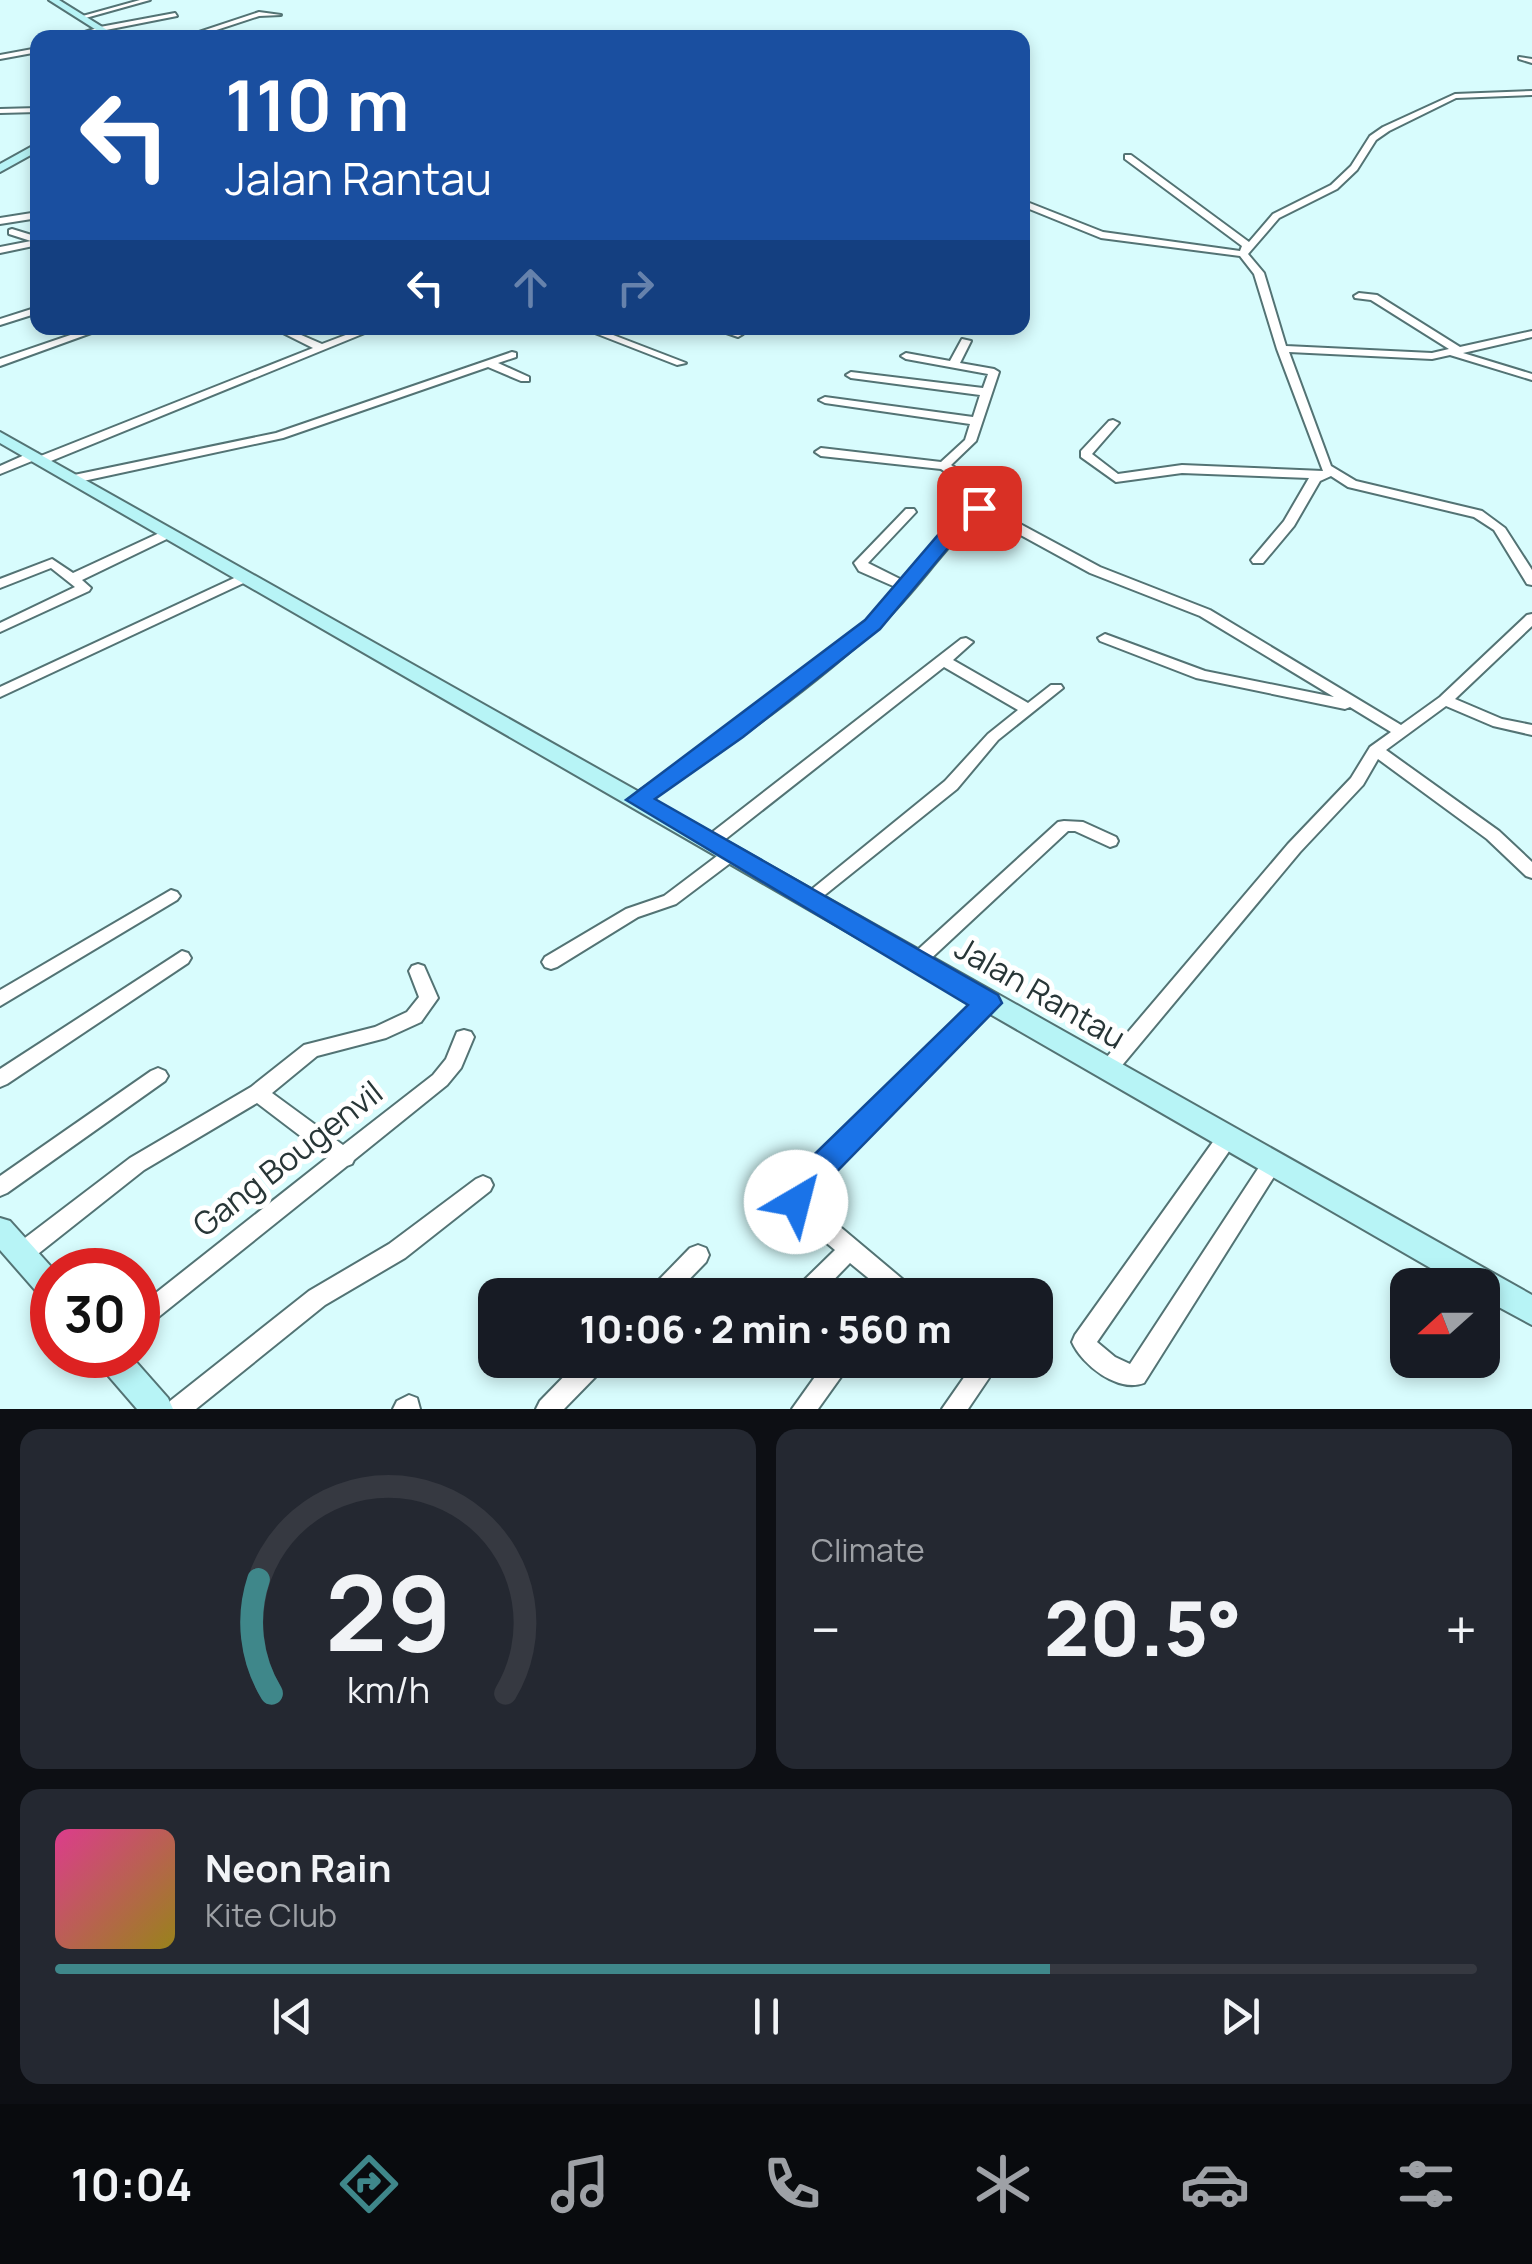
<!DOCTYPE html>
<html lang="en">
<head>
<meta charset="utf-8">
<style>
	body { margin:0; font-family:Manrope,sans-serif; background:#242831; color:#f1f3f6; height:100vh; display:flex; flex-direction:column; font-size:38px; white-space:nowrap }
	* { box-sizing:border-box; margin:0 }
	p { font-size:32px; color:#9ea1a6 }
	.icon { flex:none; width:55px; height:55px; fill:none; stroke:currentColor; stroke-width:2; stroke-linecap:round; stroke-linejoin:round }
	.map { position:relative; height:1409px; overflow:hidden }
	.drawer { display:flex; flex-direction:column; gap:20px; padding:20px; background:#0d0f14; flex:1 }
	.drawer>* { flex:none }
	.banner { position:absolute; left:30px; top:30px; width:1000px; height:305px; border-radius:20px; box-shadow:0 5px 15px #0003; background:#1a4fa0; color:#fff; overflow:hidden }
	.needle { width:65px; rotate:249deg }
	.buttons { position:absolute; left:1390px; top:1268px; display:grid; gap:20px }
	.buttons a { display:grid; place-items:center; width:110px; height:110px; border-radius:20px; background:#171b24; box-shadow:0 5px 15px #0003; font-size:50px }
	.speed { position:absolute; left:30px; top:1248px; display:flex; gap:20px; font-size:50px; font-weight:700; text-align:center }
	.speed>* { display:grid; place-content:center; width:130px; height:130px; border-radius:50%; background:#171b24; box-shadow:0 5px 15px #0003; line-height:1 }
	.speed .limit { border:15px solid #d22; background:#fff; color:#111 }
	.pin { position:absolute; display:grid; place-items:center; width:85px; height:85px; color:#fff; margin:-42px; border-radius:20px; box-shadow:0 5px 15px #0006 }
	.me { position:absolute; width:110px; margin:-55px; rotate:37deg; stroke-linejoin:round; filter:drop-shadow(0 0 8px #0008) }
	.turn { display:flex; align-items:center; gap:35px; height:210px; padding:0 30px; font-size:45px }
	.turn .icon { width:130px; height:130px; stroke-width:2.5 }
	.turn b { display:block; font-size:70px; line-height:85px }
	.lanes { display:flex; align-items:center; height:95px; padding:0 30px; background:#0003; justify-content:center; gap:50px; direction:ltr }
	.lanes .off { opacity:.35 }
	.big { font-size:75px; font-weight:800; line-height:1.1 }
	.drawer .tile { flex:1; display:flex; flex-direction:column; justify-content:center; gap:15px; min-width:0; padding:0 35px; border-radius:20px; background:#242831 }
	.drawer .dial { align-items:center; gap:0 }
	.dial svg { height:260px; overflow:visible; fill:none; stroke:#363941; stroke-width:7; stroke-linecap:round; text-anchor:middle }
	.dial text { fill:#f1f3f6; stroke:none }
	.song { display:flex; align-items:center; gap:30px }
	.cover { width:120px; height:120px; border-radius:15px; background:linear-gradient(135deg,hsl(330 70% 55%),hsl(50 70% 35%)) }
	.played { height:10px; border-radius:5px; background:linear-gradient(90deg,#3f878a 70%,#363941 70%) }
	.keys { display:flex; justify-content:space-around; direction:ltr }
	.heat { display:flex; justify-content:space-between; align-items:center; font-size:55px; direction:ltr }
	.drawer .tiles { flex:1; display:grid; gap:20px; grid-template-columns:1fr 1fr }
	.tile:last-child { grid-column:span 2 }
	.trip { position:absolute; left:478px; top:1278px; width:575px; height:100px; border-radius:20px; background:#171b24; box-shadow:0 5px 15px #0003; font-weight:800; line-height:100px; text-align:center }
	.dock { display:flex; height:160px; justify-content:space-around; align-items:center; background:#090b0e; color:#9ea1a6 }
	.dock .icon { width:70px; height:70px }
	.dock .selected { color:#3f878a }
	.dock b { font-size:45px; color:#f1f3f6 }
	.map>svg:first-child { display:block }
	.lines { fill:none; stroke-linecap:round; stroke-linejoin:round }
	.street-casing { stroke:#537374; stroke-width:4 }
	.secondary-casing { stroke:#537374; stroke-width:4 }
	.street { fill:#fff; fill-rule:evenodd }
	.secondary { fill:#b7f4f6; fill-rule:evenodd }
	.route { fill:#1a73e8; stroke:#114b97; stroke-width:2.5 }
	.labels { text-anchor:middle; stroke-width:10; stroke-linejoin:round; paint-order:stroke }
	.near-street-label { font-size:32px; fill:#283637; stroke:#fff }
</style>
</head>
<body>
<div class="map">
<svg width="1532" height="1409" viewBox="0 0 1532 1409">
	<rect width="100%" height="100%" fill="#d8fcfd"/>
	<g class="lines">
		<defs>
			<g id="street">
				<path d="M 140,0 L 150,0 L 82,19 L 79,17 Z"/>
				<path d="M 259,12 L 281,15 L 259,16 L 192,38 L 181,38 Z"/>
				<path d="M 175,13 L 177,16 L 106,30 L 80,38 L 67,38 L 100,27 Z"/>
				<path d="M 38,48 L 38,52 L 0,59 L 0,55 Z"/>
				<path d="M 1519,57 L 1532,59 L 1532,63 L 1519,59 Z"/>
				<path d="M 1532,91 L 1532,95 L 1456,98 L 1389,131 L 1376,140 L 1357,170 L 1337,189 L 1279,218 L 1248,254 L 1264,273 L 1286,346 L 1432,353 L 1449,349 L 1371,300 L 1355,298 L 1354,296 L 1359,293 L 1377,295 L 1460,347 L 1532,331 L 1532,337 L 1463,353 L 1532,374 L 1532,380 L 1450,355 L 1432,359 L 1289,352 L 1331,466 L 1356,481 L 1482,511 L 1505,528 L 1532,570 L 1532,585 L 1527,584 L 1494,530 L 1474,517 L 1348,487 L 1331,476 L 1320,481 L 1294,526 L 1263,563 L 1253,563 L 1251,560 L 1284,521 L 1309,478 L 1182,473 L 1116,482 L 1081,457 L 1081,451 L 1109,421 L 1113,420 L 1119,423 L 1092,454 L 1118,474 L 1182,465 L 1323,471 L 1277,349 L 1254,274 L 1240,256 L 1101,238 L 1022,206 L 1022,200 L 1103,232 L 1240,251 L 1242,246 L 1125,159 L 1125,155 L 1131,155 L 1249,242 L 1273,214 L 1331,185 L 1351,166 L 1370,136 L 1383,127 L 1455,94 Z"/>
				<path d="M 38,108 L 38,112 L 0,113 L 0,109 Z"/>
				<path d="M 38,212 L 38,218 L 0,224 L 0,218 Z"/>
				<path d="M 12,229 L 38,237 L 38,245 L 0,253 L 0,247 L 31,241 L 9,234 L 9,230 Z"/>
				<path d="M 38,307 L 38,313 L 0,325 L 0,319 Z"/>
				<path d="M 91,328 L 105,328 L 0,366 L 0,359 Z"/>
				<path d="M 273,328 L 285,328 L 322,344 L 364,328 L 377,328 L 46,463 L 38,463 L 37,459 L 0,474 L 0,466 L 29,453 L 37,453 L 38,457 L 313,348 Z"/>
				<path d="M 582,328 L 595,328 L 686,363 L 677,365 Z"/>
				<path d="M 712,328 L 727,328 L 743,334 L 738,337 Z"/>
				<path d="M 962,339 L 971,341 L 960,363 L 994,369 L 999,372 L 976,441 L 951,465 L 1000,497 L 1007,517 L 1100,567 L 1210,610 L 1401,725 L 1440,697 L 1527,615 L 1532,614 L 1532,626 L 1455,699 L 1502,719 L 1532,725 L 1532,735 L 1493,726 L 1446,706 L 1386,750 L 1499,831 L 1532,862 L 1532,878 L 1526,876 L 1487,839 L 1378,759 L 1363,785 L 1300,852 L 1114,1075 L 1107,1078 L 1100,1075 L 1097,1070 L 1100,1065 L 1288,844 L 1351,778 L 1370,747 L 1391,732 L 1350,707 L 1345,709 L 1196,678 L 1100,641 L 1098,638 L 1105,634 L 1205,671 L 1334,697 L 1200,616 L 1090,573 L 997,522 L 991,506 C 948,539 921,587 882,623 C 809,691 725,748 644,804 L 632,804 L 630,800 L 632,796 L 722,734 L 810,668 L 867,622 L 900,589 L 859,571 L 854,563 L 906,509 L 914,509 L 916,512 L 868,563 L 906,582 L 954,525 L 986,499 L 941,469 L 821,456 L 815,452 L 821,448 L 941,462 L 965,440 L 970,424 L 825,403 L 819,400 L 825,397 L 973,417 L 980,395 L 851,378 L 846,375 L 851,372 L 983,388 L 988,374 L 906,359 L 901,356 L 906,353 L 950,361 Z"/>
				<path d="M 512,352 L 516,353 L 516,357 L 498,363 L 529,377 L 529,381 L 521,381 L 488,367 L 283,438 L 74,483 L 68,479 L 74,475 L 276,433 Z"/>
				<path d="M 168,529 L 173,530 L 174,533 L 173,536 L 82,580 L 91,588 L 89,591 L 0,632 L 0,623 L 75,587 L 51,568 L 0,588 L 0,579 L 52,559 L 73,573 Z"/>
				<path d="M 245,573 L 252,577 L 250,580 L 0,697 L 0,687 Z"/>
				<path d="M 966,638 L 973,642 L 953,660 L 1028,703 L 1051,685 L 1061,685 L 1063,688 L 998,740 L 957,789 L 816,902 L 804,902 L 801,898 L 945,781 L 988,734 L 1018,710 L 944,667 L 718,845 L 706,845 L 704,841 L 706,837 L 961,639 Z"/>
				<path d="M 1064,821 L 1083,822 L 1116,837 L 1118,841 L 1116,845 L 1110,847 L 1075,831 L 1068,831 L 924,965 L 918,967 L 912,965 L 909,960 L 912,955 L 1058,822 Z"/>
				<path d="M 731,848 L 737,850 L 739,854 L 737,858 L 676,904 L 638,917 L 557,967 L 551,969 L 545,967 L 542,962 L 545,957 L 626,909 L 664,896 L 725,850 Z"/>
				<path d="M 171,890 L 177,892 L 180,896 L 177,900 L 0,1006 L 0,990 Z"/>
				<path d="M 182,951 L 188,953 L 191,958 L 188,963 L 7,1084 L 0,1087 L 0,1069 Z"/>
				<path d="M 418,964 L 424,966 L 438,998 L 421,1022 L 386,1038 L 317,1056 L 272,1093 L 343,1145 L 433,1075 L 446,1059 L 457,1032 L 464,1030 L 471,1032 L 474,1037 L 461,1068 L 447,1085 L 354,1160 L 352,1164 L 347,1166 L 146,1327 L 138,1330 L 138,1307 L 328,1157 L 257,1103 L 144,1170 L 29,1261 L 21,1264 L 13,1261 L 10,1254 L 13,1247 L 130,1158 L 251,1087 L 304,1045 L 375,1027 L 407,1012 L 419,997 L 409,971 L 412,966 Z"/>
				<path d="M 987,996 L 994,998 L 996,1003 L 994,1008 L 807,1199 L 913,1288 L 916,1295 L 889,1295 L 850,1263 L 819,1295 L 793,1295 L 796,1288 L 835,1250 L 793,1215 L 784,1197 L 788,1191 L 980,998 Z"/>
				<path d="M 158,1068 L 165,1071 L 168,1076 L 165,1081 L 7,1193 L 0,1196 L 0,1176 L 151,1071 Z"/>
				<path d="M 1227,1130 L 1234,1132 L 1237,1138 L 1234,1144 L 1097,1342 L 1115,1357 L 1130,1364 L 1265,1158 L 1272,1155 L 1279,1158 L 1282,1164 L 1144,1383 C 1118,1393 1082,1365 1072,1342 L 1075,1335 L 1220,1132 Z"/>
				<path d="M 483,1176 L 490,1179 L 493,1185 L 490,1191 L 405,1258 L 325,1305 L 196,1409 L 166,1409 L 170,1401 L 309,1291 L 389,1244 L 476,1179 Z"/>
				<path d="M 698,1245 L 706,1248 L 709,1255 L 706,1262 L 674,1295 L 648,1295 L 651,1288 L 690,1248 Z"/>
				<path d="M 580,1360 L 608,1360 L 604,1368 L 564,1409 L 536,1409 L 540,1401 Z"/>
				<path d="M 827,1360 L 853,1360 L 818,1409 L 792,1409 Z"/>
				<path d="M 961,1360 L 985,1360 L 989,1378 L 968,1409 L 942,1409 L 965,1376 Z"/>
				<path d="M 409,1395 L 417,1398 L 420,1409 L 393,1409 L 397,1401 Z"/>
			</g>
			<g id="secondary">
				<path d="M 49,0 L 59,0 L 120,38 L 109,38 Z"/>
				<path d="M 38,143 L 38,151 L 0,172 L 0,164 Z"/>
				<path d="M 0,432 L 1532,1295 L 1532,1325 L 1482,1298 L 1482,1285 L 1460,1285 L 0,443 Z"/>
				<path d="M 0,1218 L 10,1221 L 54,1270 L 52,1302 L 42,1298 L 0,1250 Z"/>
				<path d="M 95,1355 L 130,1355 L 168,1398 L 173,1409 L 137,1409 L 99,1365 Z"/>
			</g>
		</defs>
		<use href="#street" class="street-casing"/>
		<use href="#secondary" class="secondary-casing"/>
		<use href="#street" class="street"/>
		<use href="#secondary" class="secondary"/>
	</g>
	<path class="route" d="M 979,503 L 986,504 L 986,512 L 952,543 L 880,629 L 743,737 L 655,799 L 998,995 L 1002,1003 L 813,1196 L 807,1212 L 796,1216 L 785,1212 L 780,1202 L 786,1182 L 968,1005 L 626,800 L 865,620 L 938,535 Z"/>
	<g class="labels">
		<g class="near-street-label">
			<text transform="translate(1040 993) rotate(30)" y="11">Jalan Rantau</text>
			<text transform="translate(288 1159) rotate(-38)" y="11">Gang Bougenvil</text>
		</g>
	</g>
</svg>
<div class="buttons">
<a><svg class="needle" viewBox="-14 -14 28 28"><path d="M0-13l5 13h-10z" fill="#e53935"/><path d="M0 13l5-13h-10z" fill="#9ea1a6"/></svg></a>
</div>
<div class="speed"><div class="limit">30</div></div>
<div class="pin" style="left:979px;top:508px;background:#d93025"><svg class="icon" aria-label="arrive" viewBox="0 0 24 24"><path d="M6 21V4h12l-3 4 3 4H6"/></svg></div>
<svg class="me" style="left:796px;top:1202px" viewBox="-20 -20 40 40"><circle r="19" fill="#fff"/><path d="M0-13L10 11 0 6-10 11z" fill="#1a73e8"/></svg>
<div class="trip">10:06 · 2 min · 560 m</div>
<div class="banner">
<div class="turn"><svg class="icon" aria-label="left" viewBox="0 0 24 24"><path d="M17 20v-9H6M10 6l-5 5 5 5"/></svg><div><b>110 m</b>Jalan Rantau</div></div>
<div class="lanes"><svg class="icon" aria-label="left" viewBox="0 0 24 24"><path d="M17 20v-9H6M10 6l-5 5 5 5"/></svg><svg class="icon off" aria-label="ahead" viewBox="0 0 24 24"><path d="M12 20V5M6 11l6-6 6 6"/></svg><svg class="icon off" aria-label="right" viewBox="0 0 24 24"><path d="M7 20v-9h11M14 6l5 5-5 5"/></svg></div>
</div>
</div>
<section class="drawer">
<div class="tiles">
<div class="tile dial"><svg viewBox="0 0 100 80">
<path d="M14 69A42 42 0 1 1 86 69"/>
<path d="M14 69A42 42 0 0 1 10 34" stroke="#3f878a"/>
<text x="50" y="56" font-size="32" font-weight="700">29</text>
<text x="50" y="72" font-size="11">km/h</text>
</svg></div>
<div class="tile"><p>Climate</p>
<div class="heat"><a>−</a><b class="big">20.5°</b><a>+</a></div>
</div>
<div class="tile">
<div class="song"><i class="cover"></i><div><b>Neon Rain</b><p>Kite Club</p></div></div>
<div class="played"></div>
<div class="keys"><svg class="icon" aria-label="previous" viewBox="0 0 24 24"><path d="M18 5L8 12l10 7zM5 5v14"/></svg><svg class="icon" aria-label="pause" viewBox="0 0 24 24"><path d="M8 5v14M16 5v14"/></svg><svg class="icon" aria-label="next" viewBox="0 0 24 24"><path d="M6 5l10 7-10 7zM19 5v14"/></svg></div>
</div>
</div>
</section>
<nav class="dock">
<b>10:04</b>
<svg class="icon selected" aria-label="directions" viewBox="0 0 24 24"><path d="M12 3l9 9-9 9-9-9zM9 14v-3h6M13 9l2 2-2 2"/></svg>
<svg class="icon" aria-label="music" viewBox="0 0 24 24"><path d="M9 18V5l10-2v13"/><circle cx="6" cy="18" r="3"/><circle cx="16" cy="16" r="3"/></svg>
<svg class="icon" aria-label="phone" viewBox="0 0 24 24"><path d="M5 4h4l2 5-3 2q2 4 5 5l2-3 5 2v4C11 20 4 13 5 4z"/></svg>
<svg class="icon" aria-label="climate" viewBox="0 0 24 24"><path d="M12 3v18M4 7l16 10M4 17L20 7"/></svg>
<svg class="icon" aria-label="car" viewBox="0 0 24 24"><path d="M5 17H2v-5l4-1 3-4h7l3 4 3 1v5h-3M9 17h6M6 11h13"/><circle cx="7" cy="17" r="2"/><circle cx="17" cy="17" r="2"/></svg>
<svg class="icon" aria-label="filters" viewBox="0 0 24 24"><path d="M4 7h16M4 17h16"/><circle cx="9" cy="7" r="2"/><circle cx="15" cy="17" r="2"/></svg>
</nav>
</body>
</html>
